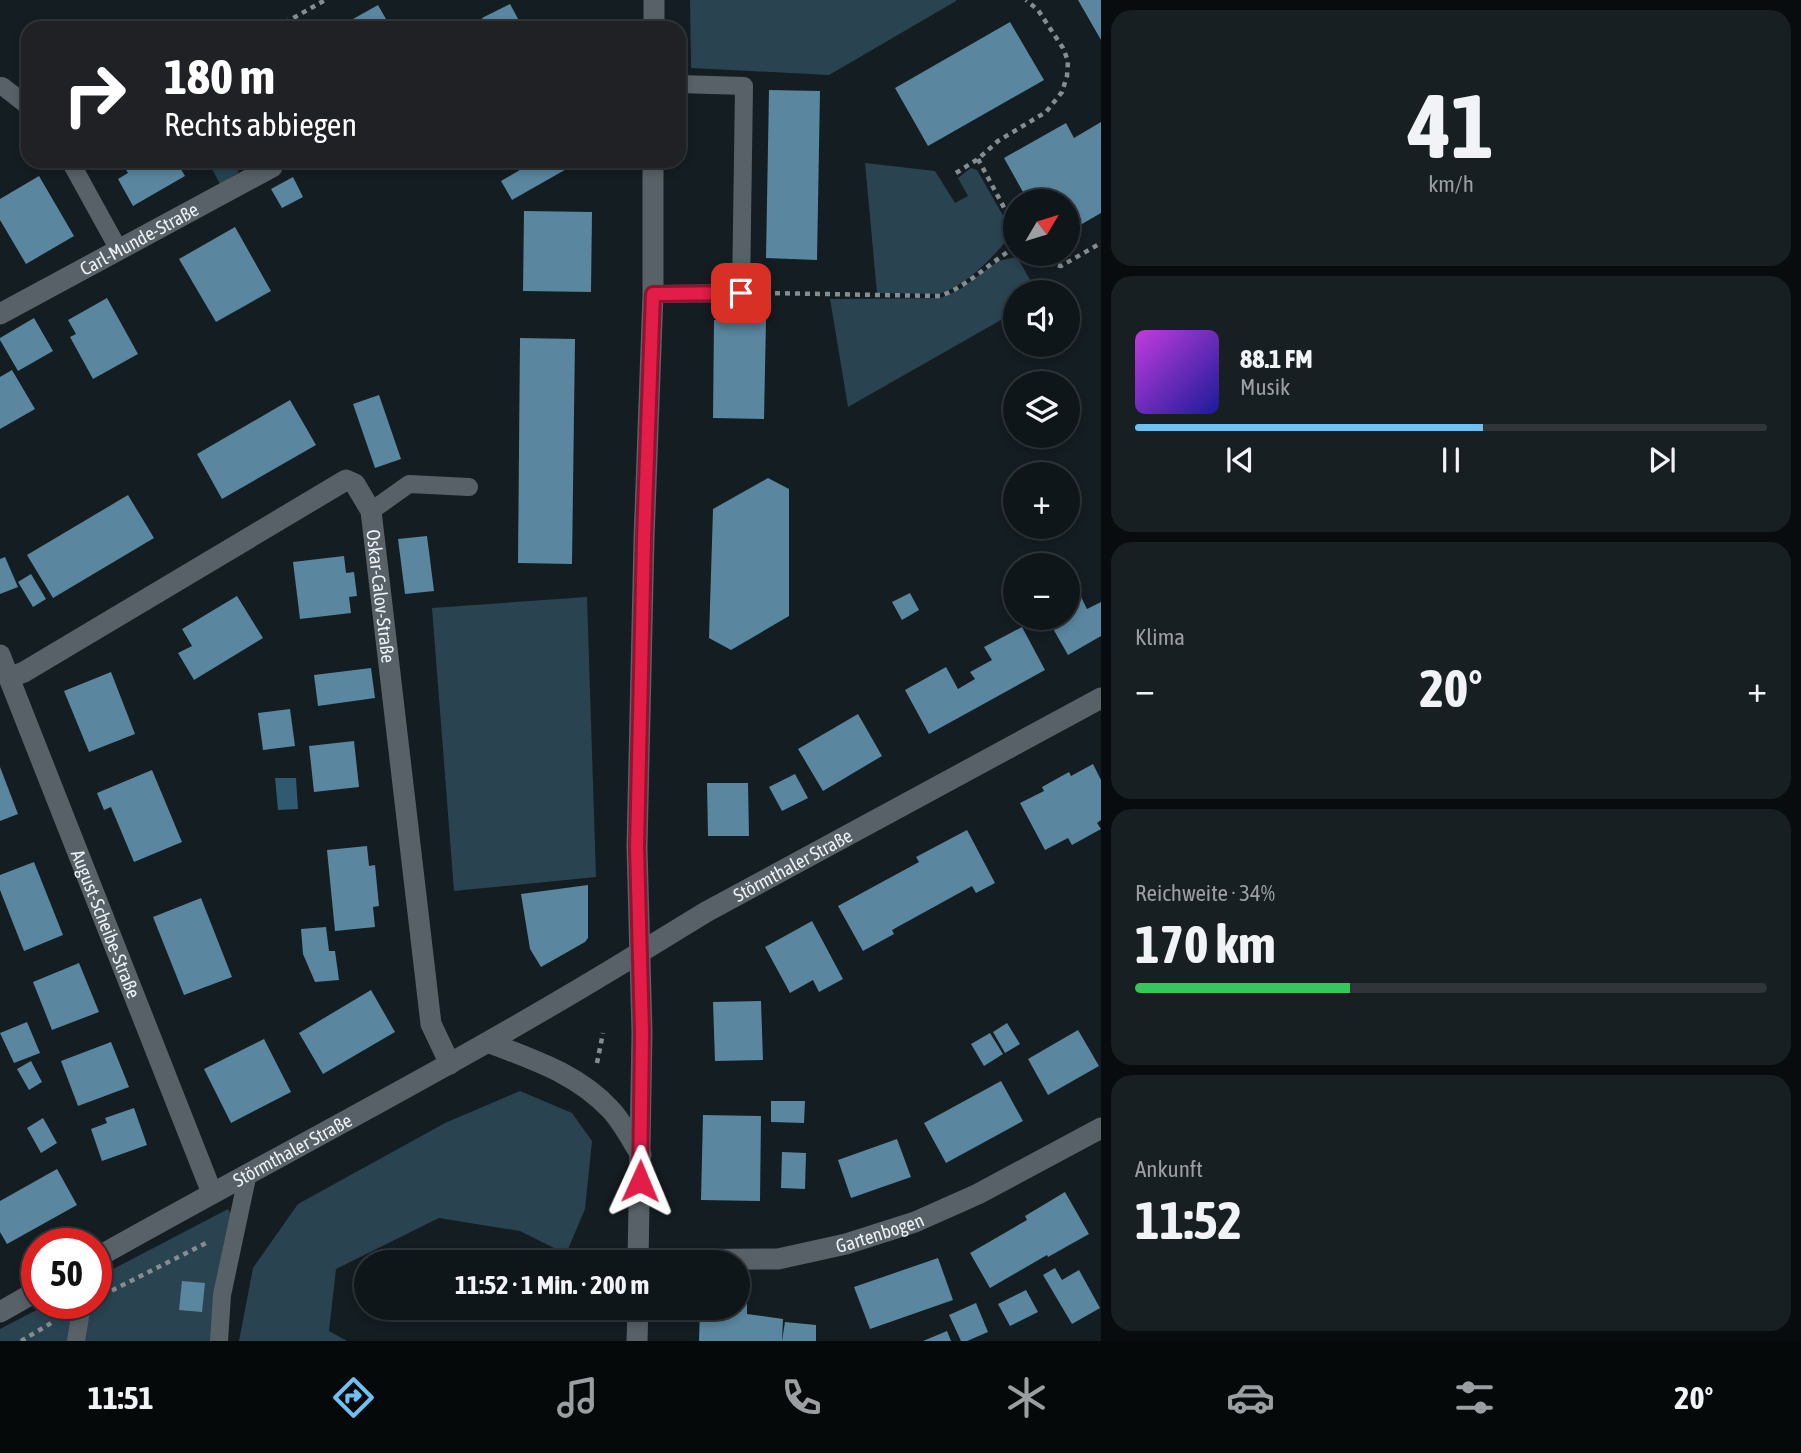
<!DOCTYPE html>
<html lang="de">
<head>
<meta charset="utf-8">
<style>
	body { margin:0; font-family:"Asap Condensed",sans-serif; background:#181f23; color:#f1f3f6; height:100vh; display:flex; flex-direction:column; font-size:26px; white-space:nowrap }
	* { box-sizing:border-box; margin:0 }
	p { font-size:23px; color:#9b9fa2 }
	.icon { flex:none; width:38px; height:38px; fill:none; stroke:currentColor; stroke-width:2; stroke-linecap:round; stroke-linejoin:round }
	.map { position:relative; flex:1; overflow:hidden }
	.details { display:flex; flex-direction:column; gap:10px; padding:10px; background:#080c0e; width:700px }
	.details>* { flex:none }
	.hud { position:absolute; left:21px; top:21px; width:665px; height:147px; border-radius:21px; box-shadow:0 4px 10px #0003,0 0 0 2px #2f3539; background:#202124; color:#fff; overflow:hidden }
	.needle { width:46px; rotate:52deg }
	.buttons { position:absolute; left:1003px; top:189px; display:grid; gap:14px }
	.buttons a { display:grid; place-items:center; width:77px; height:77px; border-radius:50%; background:#0f161a; box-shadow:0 4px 10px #0003,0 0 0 2px #2f3539; font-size:35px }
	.speed { position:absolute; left:21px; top:1228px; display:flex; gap:14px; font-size:35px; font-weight:700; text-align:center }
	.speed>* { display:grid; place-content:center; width:91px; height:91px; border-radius:50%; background:#0f161a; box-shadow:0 4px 10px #0003,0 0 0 2px #2f3539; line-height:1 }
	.speed .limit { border:10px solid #d22; background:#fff; color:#111 }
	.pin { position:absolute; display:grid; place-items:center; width:60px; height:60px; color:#fff; margin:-30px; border-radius:14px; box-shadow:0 4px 10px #0006 }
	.me { position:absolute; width:77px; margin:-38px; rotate:1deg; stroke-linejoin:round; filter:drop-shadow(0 0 5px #0008) }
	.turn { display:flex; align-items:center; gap:24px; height:147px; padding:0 28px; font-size:32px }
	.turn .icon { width:91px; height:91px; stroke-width:2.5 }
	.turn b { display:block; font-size:49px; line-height:60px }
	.big { font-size:52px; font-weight:700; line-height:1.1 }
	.details .tile { flex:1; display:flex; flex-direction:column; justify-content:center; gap:10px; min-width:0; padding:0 24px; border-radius:21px; background:#181f23 }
	.details .dial { align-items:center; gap:0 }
	.dial b { font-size:91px; line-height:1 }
	.song { display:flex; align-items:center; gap:21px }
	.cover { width:84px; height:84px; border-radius:10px; background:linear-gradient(135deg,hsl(290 70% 55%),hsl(240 70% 35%)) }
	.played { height:7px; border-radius:4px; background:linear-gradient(90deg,#6dc2f3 55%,#2f3539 55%) }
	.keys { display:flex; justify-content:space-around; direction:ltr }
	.heat { display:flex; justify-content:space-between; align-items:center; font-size:38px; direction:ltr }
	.charge { height:10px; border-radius:5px; background:linear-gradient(90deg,#34c759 34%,#2f3539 0) }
	.trip { position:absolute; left:354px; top:1250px; width:396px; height:70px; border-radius:35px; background:#0f161a; box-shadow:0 4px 10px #0003,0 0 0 2px #2f3539; font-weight:700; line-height:70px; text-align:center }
	.menu { display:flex; height:112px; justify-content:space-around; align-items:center; background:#06090a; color:#9b9fa2 }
	.menu .icon { width:49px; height:49px }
	.menu .active { color:#6dc2f3 }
	.menu b { font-size:32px; color:#f1f3f6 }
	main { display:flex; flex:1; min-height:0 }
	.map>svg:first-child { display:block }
	.green { fill:#294351 }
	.water { fill:#2f5a72 }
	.building { fill:#5a86a0 }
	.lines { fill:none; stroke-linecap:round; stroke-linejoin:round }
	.path { stroke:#868d92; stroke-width:4.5; stroke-dasharray:5 5; stroke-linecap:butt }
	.lane { stroke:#576167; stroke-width:18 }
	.street { stroke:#576167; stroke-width:21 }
	.secondary { stroke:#576167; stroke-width:21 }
	.route-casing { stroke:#92132f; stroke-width:18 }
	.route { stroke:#e11d48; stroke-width:12 }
	.labels { text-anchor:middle; stroke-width:5; stroke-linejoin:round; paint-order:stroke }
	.street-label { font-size:19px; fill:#ecf2f6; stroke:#141d22 }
</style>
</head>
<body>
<main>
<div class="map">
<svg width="1101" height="1341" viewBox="0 0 1101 1341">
	<rect width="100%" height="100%" fill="#141d22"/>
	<g class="green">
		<path d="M 690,0 L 956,0 L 956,1 L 829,75 L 691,68 Z"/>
		<path d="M 208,161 L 240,161 L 238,173 L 220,184 Z"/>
		<path d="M 865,163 L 935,171 L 955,203 L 968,196 L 958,178 L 971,168 L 977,170 L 1013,233 C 994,256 968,285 939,294 L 877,293 Z"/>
		<path d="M 1017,257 L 1037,292 L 1015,292 L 1015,312 L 848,407 L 830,299 L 940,298 L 959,290 L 998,261 Z"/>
		<path d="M 587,597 L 596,877 L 454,891 L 432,608 Z"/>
		<path d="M 520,1091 L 572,1113 L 592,1141 L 585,1209 L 566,1254 L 520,1231 L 439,1218 L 336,1269 L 329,1331 L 347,1341 L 239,1341 L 253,1268 L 298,1204 L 445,1123 Z"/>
		<path d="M 228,1209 L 238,1227 L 219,1341 L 0,1341 L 0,1329 L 48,1304 L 96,1304 L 96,1278 Z"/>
	</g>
	<path class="water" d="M 275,778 L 296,778 L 298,809 L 278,810 Z"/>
	<g class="building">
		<path d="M 1078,0 L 1101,0 L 1101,40 Z"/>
		<path d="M 510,4 L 523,28 L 487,28 L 482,18 Z"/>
		<path d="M 378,5 L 391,28 L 337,28 Z"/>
		<path d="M 1010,22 L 1044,80 L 928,146 L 895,88 Z"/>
		<path d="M 769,90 L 820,91 L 817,260 L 766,258 Z"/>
		<path d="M 1101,122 L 1101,213 L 1068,232 L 1068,201 L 1028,201 L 1004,158 L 1066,123 L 1074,138 Z"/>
		<path d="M 121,161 L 176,161 L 185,176 L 133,206 L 118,179 L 128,173 Z"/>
		<path d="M 188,161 L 205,161 L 192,168 Z"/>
		<path d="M 535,161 L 566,161 L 570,167 L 512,200 L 501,181 Z"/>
		<path d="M 39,176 L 74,236 L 26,264 L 0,220 L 0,199 Z"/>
		<path d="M 293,177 L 303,197 L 282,208 L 271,189 Z"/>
		<path d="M 524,211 L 592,212 L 591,292 L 523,291 Z"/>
		<path d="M 235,227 L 271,291 L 216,322 L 179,259 Z"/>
		<path d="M 107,298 L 138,354 L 93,379 L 70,337 L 76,334 L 68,320 Z"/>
		<path d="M 34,318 L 53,351 L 18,371 L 0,340 L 0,338 Z"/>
		<path d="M 714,320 L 766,320 L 764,419 L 713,418 Z"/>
		<path d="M 520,338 L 575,339 L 572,564 L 518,563 Z"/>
		<path d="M 12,370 L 35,409 L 0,429 L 0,377 Z"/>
		<path d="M 379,395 L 401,459 L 375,468 L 353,404 Z"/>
		<path d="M 290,400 L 316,445 L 222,499 L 197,454 Z"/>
		<path d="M 768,478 L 789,489 L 789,616 L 731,650 L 709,638 L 713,509 Z"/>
		<path d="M 128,495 L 154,538 L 53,598 L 27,555 Z"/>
		<path d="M 427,536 L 434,591 L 405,594 L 398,539 Z"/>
		<path d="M 344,556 L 346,573 L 354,572 L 357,596 L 349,597 L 351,613 L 300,619 L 293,562 Z"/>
		<path d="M 5,557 L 18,587 L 0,594 L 0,559 Z"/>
		<path d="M 31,574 L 46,599 L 33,607 L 18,582 Z"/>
		<path d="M 910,593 L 919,610 L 902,620 L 892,602 Z"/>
		<path d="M 1080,595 L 1087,609 L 1101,602 L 1101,636 L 1068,655 L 1047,618 L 1068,618 L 1068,602 Z"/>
		<path d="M 237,596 L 263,638 L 194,680 L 178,653 L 192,646 L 182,629 Z"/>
		<path d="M 1022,627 L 1045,670 L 929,734 L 905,690 L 946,667 L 958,689 L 975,679 L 970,672 L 992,660 L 984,647 Z"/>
		<path d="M 371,668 L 375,698 L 318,706 L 314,675 Z"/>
		<path d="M 111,672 L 135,734 L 89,752 L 64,691 Z"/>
		<path d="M 290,709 L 295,746 L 263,750 L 258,713 Z"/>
		<path d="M 858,714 L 882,756 L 823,791 L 798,749 Z"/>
		<path d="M 354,741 L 359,787 L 314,792 L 309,746 Z"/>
		<path d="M 1093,764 L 1101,780 L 1101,820 L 1097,823 L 1101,829 L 1072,845 L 1068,838 L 1045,850 L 1020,803 L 1044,791 L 1042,787 L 1069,772 L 1071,776 Z"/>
		<path d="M 0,767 L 18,814 L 0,821 Z"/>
		<path d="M 152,770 L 182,842 L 134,862 L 111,807 L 104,810 L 97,793 Z"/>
		<path d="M 795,774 L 808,798 L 782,811 L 769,787 Z"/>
		<path d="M 707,783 L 748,783 L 749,836 L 708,836 Z"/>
		<path d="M 967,830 L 995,883 L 976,893 L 972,886 L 892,930 L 894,934 L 863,951 L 838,906 L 919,862 L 916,857 Z"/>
		<path d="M 367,846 L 369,866 L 375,865 L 379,906 L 373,907 L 375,927 L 335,931 L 327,850 Z"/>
		<path d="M 34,862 L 63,935 L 24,951 L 0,890 L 0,875 Z"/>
		<path d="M 588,885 L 588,938 L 585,942 L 541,967 L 530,949 L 521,894 Z"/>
		<path d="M 201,898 L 232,977 L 184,995 L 153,917 Z"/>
		<path d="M 812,921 L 843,979 L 819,992 L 813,980 L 790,993 L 765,947 Z"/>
		<path d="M 326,927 L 329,951 L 335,951 L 339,980 L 315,982 L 303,954 L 301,929 Z"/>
		<path d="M 79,963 L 99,1012 L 52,1030 L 33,982 Z"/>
		<path d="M 371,990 L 395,1032 L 323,1074 L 299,1033 Z"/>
		<path d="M 761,1001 L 763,1060 L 715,1061 L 713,1002 Z"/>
		<path d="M 27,1022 L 40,1053 L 14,1063 L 0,1033 Z"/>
		<path d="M 1007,1023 L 1020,1044 L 1005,1053 L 993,1032 Z"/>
		<path d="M 1078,1030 L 1099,1066 L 1048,1095 L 1028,1059 Z"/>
		<path d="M 990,1033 L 1003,1054 L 984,1066 L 971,1044 Z"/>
		<path d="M 264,1039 L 291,1092 L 231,1123 L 204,1069 Z"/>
		<path d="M 111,1042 L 129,1087 L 78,1106 L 61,1061 Z"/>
		<path d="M 31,1061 L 42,1082 L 29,1090 L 17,1069 Z"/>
		<path d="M 1001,1081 L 1023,1121 L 946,1163 L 924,1123 Z"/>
		<path d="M 771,1101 L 805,1101 L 804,1123 L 771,1122 Z"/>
		<path d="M 134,1108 L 147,1145 L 102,1161 L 91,1129 L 107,1123 L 105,1118 Z"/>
		<path d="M 703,1115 L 761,1116 L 760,1201 L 701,1200 Z"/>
		<path d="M 43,1118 L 57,1143 L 41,1153 L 27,1128 Z"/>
		<path d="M 897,1139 L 911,1177 L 851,1198 L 838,1160 Z"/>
		<path d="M 782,1152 L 806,1153 L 805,1189 L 781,1188 Z"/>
		<path d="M 57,1169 L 77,1205 L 7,1244 L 0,1232 L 0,1201 Z"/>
		<path d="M 1065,1192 L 1089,1234 L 1048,1257 L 1047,1255 L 990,1288 L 970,1253 L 1027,1220 L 1025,1216 Z"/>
		<path d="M 938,1258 L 953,1300 L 870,1329 L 854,1287 Z"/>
		<path d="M 1055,1268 L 1062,1280 L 1079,1270 L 1100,1308 L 1072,1324 L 1043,1275 Z"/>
		<path d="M 182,1281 L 205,1283 L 202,1312 L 179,1310 Z"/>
		<path d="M 1026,1290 L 1038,1312 L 1010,1326 L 998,1304 Z"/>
		<path d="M 737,1303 L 747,1303 L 747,1314 L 783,1319 L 782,1341 L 699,1341 L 700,1307 L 737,1307 Z"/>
		<path d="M 976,1303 L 988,1332 L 967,1341 L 961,1341 L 949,1315 Z"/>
		<path d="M 785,1322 L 816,1325 L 816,1341 L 782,1341 Z"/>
		<path d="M 947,1331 L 951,1341 L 923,1341 Z"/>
	</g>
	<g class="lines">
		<g class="path">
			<path d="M 276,28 L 325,0"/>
			<path d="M 978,159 L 1015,228"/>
			<path d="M 956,173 L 978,159 L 998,141 L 1046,112 L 1062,92 L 1067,76 L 1068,61 L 1063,48 L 1038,10 L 1026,0"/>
			<path d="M 1031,254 L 1039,261 L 1061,266 L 1101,243"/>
			<path d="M 765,293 L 940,296 C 965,288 991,262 1015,247"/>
			<path d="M 597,1063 L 603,1033"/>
			<path d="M 103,1295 L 208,1242"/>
			<path d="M 21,1341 L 53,1322"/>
		</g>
		<g class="lane">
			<path d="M 2,86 L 28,106"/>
			<path d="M 70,161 L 119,250"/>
			<path d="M 653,294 L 741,293 L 744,86 L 679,84"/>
			<path d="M 371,511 L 409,484 L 469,487"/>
			<path d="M 76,1341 L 82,1304"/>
			<path d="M 219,1341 L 222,1295 L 248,1173"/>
		</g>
		<g class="street">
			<path id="s1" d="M 0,314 L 272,167 L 273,161"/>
			<path id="s2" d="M 0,655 L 212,1193"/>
			<path id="s3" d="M 9,678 L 24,672 L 346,480 L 355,484 L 371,511 L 431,1024 L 450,1064"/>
			<path d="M 490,1043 C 534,1060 578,1074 611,1110 C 623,1123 632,1141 641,1155"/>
			<path id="s4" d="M 96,1258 C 277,1156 462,1062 639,953"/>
			<path id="s5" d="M 638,1260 L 778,1259 L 846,1244 L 915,1222 L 978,1194 L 1101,1128"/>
			<path d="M 0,1312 L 37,1291"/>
		</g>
		<g class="secondary">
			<path d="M 654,28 L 654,0"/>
			<path id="s6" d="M 639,953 L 706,912 L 1101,698"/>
			<path d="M 638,1262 L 642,1033 L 637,847 L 644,539 L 653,294 L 653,161"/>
			<path d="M 637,1341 L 638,1307"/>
		</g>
	</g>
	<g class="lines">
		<defs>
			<path id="route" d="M 640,1181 L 642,1033 L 637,847 L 644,539 L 653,294 L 741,293"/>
		</defs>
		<use href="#route" class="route-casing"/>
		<use href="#route" class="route"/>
	</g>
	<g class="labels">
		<g class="street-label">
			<text dy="7" stroke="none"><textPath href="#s1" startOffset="158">Carl-Munde-Straße</textPath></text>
			<text dy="7" stroke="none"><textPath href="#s3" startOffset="518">Oskar-Calov-Straße</textPath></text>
			<text dy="7" stroke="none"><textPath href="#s6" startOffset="177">Störmthaler Straße</textPath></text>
			<text dy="7" stroke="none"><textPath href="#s2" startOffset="289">August-Scheibe-Straße</textPath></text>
			<text dy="7" stroke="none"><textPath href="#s4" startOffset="224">Störmthaler Straße</textPath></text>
			<text dy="7" stroke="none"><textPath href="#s5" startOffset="245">Gartenbogen</textPath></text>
		</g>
	</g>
</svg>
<div class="buttons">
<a><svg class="needle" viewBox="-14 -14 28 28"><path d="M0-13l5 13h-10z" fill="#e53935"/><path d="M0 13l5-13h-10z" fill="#9b9fa2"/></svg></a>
<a><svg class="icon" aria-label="sound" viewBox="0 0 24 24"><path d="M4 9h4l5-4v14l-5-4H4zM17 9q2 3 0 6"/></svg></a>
<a><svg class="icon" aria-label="layers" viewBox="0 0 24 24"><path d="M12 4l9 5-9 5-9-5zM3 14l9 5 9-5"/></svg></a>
<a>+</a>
<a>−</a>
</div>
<div class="speed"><div class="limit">50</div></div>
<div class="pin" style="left:741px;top:293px;background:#d93025"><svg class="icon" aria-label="arrive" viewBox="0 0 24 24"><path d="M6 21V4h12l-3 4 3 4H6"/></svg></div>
<svg class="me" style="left:640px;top:1181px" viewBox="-20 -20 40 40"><path d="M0-17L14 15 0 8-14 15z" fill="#e11d48" stroke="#fff" stroke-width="4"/></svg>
<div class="trip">11:52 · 1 Min. · 200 m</div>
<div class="hud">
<div class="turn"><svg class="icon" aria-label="right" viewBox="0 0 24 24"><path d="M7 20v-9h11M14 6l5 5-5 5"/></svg><div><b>180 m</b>Rechts abbiegen</div></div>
</div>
</div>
<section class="details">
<div class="tile dial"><b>41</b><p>km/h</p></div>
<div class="tile">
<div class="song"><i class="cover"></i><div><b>88.1 FM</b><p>Musik</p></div></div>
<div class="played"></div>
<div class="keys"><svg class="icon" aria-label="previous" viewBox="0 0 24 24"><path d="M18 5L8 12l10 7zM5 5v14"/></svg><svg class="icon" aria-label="pause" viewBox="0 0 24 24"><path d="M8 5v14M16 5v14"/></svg><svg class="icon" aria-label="next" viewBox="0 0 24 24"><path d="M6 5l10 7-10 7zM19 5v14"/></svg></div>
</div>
<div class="tile"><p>Klima</p>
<div class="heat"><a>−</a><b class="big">20°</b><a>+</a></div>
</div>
<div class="tile"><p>Reichweite · 34%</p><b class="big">170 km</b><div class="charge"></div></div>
<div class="tile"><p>Ankunft</p><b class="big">11:52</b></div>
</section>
</main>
<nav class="menu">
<b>11:51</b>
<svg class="icon active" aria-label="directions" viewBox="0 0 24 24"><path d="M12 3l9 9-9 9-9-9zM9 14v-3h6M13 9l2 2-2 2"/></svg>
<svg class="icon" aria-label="music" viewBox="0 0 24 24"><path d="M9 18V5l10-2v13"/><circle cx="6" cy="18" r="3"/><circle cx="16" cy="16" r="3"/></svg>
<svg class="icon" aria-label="phone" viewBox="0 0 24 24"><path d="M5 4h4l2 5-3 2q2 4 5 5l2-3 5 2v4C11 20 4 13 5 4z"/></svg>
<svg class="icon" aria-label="climate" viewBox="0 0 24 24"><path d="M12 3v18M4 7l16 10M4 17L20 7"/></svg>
<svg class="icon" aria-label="car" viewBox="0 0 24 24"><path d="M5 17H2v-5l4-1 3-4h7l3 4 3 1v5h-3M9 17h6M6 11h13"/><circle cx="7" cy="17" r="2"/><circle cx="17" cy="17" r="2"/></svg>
<svg class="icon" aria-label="filters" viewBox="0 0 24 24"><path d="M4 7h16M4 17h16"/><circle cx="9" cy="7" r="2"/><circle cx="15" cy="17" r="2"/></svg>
<b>20°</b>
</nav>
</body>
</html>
